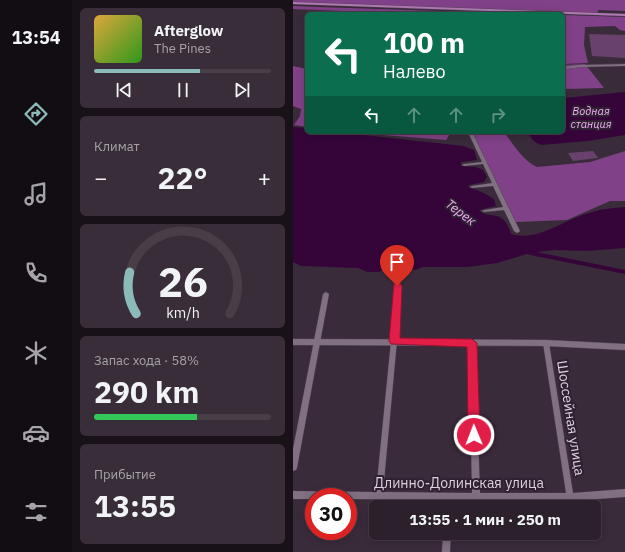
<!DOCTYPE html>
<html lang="ru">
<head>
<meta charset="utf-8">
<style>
	body { margin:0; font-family:"IBM Plex Sans",sans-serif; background:#382d38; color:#f1f3f6; height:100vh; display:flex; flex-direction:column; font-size:15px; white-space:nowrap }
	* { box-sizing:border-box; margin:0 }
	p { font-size:13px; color:#a6a3a9 }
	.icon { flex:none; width:22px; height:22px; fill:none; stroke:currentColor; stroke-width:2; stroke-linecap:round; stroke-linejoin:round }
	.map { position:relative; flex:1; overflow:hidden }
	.sheet { display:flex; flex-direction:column; gap:8px; padding:8px; background:#181218; width:221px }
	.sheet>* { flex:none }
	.banner { position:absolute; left:12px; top:12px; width:260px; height:122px; border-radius:6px; box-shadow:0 2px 10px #0003,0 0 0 1px #483e48; background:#0b6e4f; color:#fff; overflow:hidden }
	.speed { position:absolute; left:12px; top:488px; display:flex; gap:8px; font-size:20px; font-weight:700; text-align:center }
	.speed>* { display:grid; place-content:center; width:52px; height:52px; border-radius:50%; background:#2c202c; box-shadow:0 2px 10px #0003,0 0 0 1px #483e48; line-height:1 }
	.speed .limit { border:6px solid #d22; background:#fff; color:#111 }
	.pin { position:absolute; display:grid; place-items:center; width:34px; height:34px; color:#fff; margin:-41px -17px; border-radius:50% 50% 50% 0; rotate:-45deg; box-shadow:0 0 4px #0007 }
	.pin .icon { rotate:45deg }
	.me { position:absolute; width:44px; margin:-22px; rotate:359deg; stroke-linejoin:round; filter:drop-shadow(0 0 3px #0008) }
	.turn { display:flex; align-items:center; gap:14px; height:84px; padding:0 12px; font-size:18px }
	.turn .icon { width:52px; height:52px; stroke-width:2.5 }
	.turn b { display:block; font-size:28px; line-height:34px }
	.lanes { display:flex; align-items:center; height:38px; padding:0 12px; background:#0003; justify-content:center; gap:20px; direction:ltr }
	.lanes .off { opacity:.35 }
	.big { font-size:30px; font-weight:800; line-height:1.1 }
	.sheet .tile { flex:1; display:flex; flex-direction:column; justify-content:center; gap:6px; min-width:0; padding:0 14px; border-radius:6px; background:#382d38 }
	.sheet .dial { align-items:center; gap:0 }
	.dial svg { height:104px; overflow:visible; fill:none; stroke:#483e48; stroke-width:7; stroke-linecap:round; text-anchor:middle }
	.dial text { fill:#f1f3f6; stroke:none }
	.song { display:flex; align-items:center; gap:12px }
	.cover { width:48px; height:48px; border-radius:6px; background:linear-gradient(135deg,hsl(40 70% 55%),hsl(110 70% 35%)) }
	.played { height:4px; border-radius:2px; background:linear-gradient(90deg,#8bbbb9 60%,#483e48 60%) }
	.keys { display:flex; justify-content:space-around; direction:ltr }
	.heat { display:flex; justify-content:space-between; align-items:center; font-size:22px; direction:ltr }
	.charge { height:6px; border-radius:3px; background:linear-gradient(90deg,#34c759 58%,#483e48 0) }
	.trip { position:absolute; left:76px; top:500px; width:232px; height:40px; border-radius:6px; background:#2c202c; box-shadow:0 2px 10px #0003,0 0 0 1px #483e48; font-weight:800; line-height:40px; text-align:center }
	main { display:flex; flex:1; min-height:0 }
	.dock { display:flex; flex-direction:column; width:72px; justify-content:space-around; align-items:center; background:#120d12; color:#a6a3a9 }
	.dock .icon { width:28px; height:28px }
	.dock .current { color:#8bbbb9 }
	.dock b { font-size:18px; color:#f1f3f6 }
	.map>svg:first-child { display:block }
	.green { fill:#68426c }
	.forest { fill:#814188 }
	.water { fill:#35053a }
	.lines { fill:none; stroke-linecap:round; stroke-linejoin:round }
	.canal { fill:#35053a; fill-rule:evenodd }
	.minor-casing { stroke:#554856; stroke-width:0.5 }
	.tertiary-casing { stroke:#554856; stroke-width:1 }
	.primary-casing { stroke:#554856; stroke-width:1 }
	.minor { fill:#816f82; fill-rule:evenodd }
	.tertiary { fill:#816f82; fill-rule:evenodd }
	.primary { fill:#b079b4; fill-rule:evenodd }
	.route { fill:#e11d48; stroke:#92132f }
	.labels { text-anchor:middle; stroke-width:4; stroke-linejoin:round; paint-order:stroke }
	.far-water-label { font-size:11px; font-style:italic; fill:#f4aefa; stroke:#2f2131 }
	.water-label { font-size:13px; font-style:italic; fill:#f4aefa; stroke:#2f2131 }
	.near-street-label { font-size:14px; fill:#dbd1db; stroke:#2f2131 }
</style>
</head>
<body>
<main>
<nav class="dock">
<b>13:54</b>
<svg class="icon current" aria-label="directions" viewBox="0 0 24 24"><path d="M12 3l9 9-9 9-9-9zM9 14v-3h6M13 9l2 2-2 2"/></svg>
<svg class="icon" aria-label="music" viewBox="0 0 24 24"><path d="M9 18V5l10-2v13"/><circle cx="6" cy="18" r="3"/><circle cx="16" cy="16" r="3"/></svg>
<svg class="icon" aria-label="phone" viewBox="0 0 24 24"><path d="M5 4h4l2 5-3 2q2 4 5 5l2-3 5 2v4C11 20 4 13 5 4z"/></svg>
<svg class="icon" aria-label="climate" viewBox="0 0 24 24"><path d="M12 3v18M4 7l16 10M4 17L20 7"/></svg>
<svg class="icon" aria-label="car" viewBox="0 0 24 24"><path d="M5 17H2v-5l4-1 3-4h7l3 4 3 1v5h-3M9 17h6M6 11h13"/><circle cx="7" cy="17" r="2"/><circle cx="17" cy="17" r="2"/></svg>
<svg class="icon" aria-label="filters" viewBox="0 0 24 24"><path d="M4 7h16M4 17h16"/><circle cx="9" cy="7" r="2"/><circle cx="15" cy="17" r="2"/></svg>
</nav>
<section class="sheet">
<div class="tile">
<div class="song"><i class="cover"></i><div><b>Afterglow</b><p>The Pines</p></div></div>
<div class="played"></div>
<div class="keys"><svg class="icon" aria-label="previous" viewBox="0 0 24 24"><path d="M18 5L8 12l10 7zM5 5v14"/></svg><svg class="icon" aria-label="pause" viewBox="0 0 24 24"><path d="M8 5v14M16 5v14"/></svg><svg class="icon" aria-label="next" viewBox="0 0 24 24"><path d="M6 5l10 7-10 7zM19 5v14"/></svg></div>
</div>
<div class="tile"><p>Климат</p>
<div class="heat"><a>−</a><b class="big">22°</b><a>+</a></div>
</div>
<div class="tile dial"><svg viewBox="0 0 100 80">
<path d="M14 69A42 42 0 1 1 86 69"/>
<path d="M14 69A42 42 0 0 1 9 37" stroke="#8bbbb9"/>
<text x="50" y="56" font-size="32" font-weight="700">26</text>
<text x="50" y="72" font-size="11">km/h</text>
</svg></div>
<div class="tile"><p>Запас хода · 58%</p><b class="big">290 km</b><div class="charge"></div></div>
<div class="tile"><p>Прибытие</p><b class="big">13:55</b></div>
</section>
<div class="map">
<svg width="332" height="552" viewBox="0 0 332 552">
	<rect width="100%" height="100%" fill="#3a2b3b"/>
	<g class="green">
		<path d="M 296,34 L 332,35 L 332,58 L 299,56 Z"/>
		<path d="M 300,151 L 305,158 L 280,161 L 275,153 Z"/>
	</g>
	<g class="forest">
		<path d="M 0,0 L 332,0 L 332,11 L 305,10 L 305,13 L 0,2 Z"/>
		<path d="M 0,6 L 25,7 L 239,14 L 123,14 L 0,9 Z"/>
		<path d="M 270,15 L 332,17 L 332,31 L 327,30 L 322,26 L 292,27 L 291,45 L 295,63 L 270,64 Z"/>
		<path d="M 292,64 L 311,88 L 270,89 L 270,65 Z"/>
		<path d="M 0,66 L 14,69 L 14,127 L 1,125 L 7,116 L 8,109 L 0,106 Z"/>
		<path d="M 52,132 L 158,132 L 153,140 Z"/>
		<path d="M 179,132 L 211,132 C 220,144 230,161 244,167 L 297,162 L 332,151 L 332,201 L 317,201 L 274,220 L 223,222 Z"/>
	</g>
	<g class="water">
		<path d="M 332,92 L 332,135 L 295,141 L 248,145 C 241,142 238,139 235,132 L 270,132 L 270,98 Z"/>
		<path d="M 0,127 L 14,128 L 14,132 L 44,132 L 170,146 L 181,150 L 184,160 L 168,162 L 168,166 L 183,167 L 190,170 L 194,177 L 191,182 L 176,185 L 175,187 C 185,190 192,193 201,199 L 203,206 L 186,210 C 195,221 210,206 218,234 C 245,242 270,220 296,213 C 307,209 320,208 332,207 L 332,248 L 294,251 L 261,250 L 237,253 L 204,263 L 175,267 L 130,267 L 122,270 L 96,266 L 86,272 L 74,272 L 65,268 L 8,266 L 0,262 Z"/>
	</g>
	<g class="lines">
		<path class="canal" d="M 229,248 L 239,251 L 332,270 L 332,274 L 237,255 L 227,251 L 226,250 L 227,249 Z"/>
		<defs>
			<g id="minor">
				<path d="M 332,64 L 332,66 L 287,67 L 270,69 L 270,67 L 287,65 Z"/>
				<path d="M 175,132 L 179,132 L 227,231 L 226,232 L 224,233 L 221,231 L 211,210 L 191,212 L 189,211 L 191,210 L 210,207 L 200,186 L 179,188 L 177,187 L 179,186 L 199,183 L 190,164 L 171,166 L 169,165 L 171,164 L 189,162 Z"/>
				<path d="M 104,284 L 107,286 L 104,341 L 90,492 L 179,493 L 176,343 L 177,341 L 181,341 L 182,343 L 187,493 L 273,493 L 250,343 L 251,341 L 255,341 L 256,343 L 280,493 L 332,489 L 332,497 L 277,501 L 160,500 L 160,507 L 152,507 L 152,500 L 55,499 L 55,497 L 21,497 L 21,499 L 0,499 L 0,491 L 83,492 L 98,341 L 101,286 Z"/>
				<path d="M 33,292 L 36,294 L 4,468 L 3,470 L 0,471 L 0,449 L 30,294 Z"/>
				<path d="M 150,533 L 158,533 L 157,552 L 149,552 Z"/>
			</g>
			<path id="tertiary" d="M 0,339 L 253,340 L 332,344 L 332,350 L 253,346 L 0,345 Z"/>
			<path id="primary" d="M 0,2 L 332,14 L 332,16 L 0,4 Z"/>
		</defs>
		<use href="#minor" class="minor-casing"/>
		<use href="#tertiary" class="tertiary-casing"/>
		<use href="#primary" class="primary-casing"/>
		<use href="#minor" class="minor"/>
		<use href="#tertiary" class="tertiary"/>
		<use href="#primary" class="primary"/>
	</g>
	<path class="route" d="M 101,283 L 107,283 L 109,286 L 107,338 L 179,339 L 184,343 L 187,435 L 185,439 L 181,440 L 177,439 L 175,435 L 174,347 L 98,344 L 96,341 Z"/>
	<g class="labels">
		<g class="far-water-label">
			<text x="298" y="115">Водная<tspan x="298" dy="13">станция</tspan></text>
		</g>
		<g class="water-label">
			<text transform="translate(168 212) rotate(37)" y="5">Терек</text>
		</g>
		<g class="near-street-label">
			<text transform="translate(278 418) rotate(81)" y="5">Шоссейная улица</text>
			<text x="166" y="488">Длинно-Долинская улица</text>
		</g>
	</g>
</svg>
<div class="speed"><div class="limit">30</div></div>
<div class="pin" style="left:104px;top:286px;background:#d93025"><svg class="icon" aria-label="arrive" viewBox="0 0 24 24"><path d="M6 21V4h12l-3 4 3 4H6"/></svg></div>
<svg class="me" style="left:181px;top:435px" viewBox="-20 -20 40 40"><circle r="17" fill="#e11d48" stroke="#fff" stroke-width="3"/><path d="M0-11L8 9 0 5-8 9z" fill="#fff"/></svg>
<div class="trip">13:55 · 1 мин · 250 m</div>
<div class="banner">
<div class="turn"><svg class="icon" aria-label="left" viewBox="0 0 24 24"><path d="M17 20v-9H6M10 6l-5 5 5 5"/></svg><div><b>100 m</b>Налево</div></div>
<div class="lanes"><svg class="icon" aria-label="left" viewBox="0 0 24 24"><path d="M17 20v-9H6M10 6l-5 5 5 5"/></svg><svg class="icon off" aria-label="ahead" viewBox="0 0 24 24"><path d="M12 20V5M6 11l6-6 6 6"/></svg><svg class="icon off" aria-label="ahead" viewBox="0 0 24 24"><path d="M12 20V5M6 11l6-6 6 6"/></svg><svg class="icon off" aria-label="right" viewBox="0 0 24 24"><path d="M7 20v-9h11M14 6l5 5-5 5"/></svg></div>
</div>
</div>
</main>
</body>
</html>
